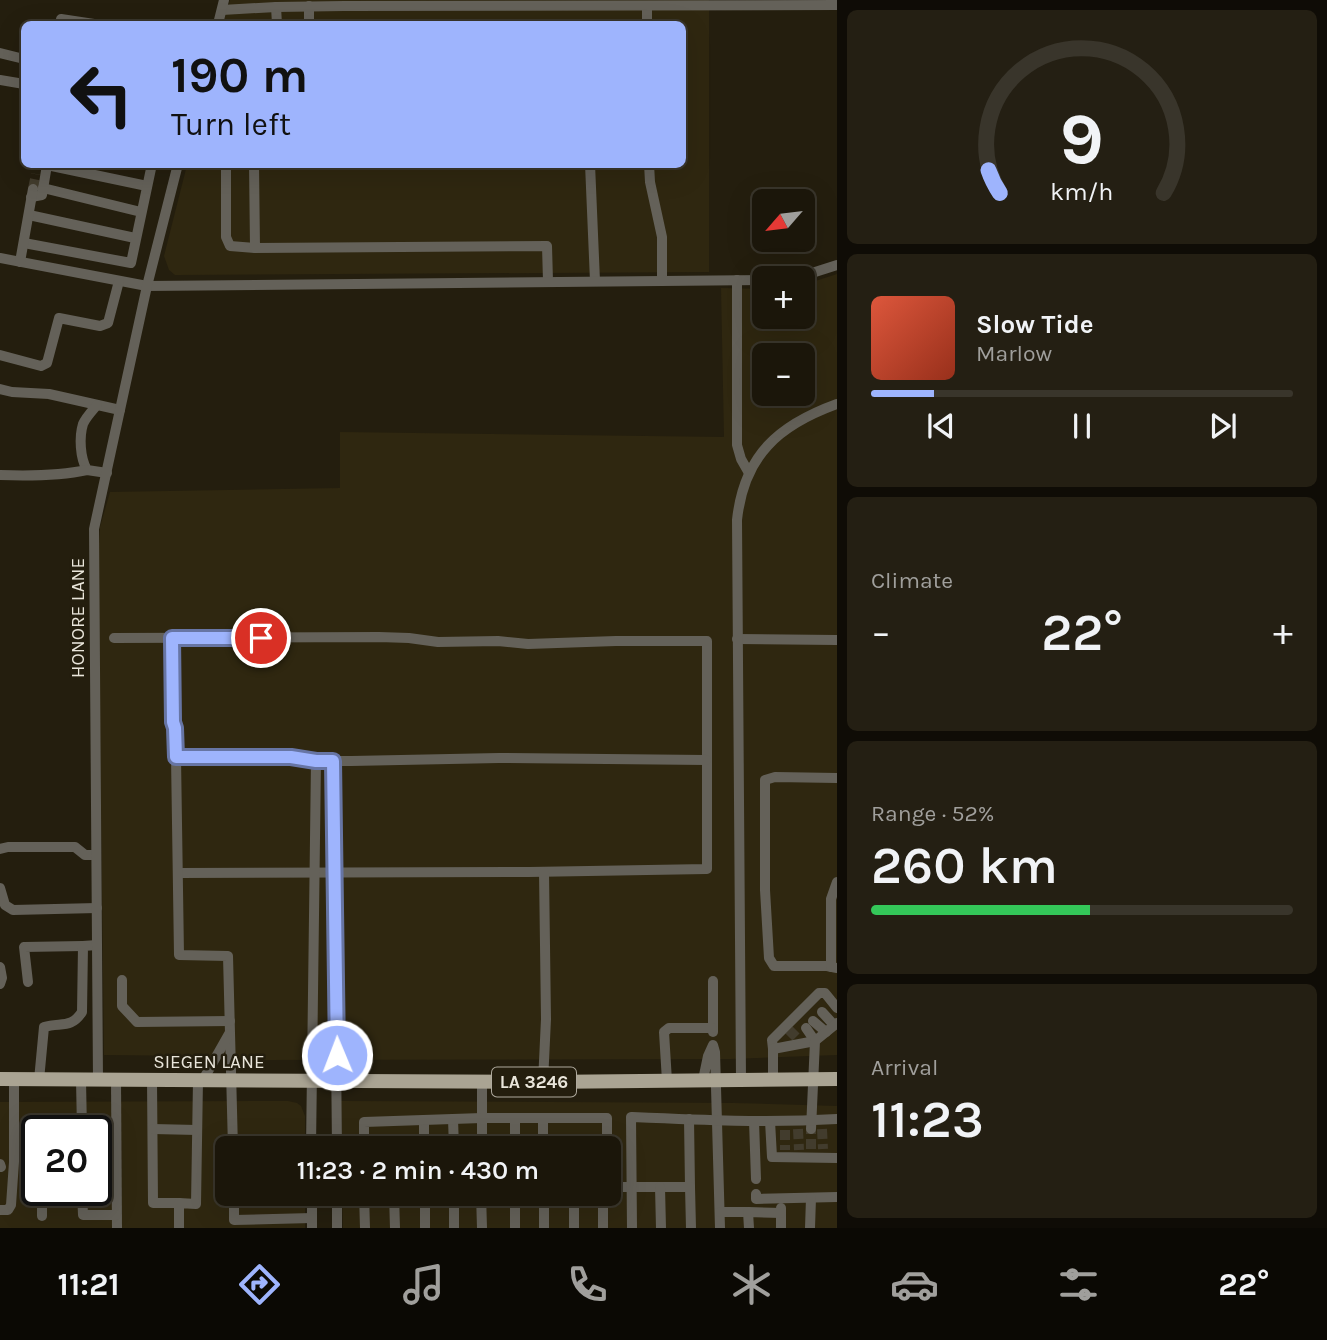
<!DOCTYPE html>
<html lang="en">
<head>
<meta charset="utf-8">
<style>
	body { margin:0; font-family:Karla,sans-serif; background:#241f13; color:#f1f3f6; height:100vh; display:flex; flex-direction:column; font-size:26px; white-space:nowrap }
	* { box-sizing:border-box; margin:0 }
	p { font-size:23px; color:#a09f9c }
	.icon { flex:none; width:38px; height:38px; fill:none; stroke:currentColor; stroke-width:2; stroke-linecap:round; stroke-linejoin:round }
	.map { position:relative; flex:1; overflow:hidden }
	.drawer { display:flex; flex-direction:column; gap:10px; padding:10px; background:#0f0c06; width:490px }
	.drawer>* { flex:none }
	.hud { position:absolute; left:21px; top:21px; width:665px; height:147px; border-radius:10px; box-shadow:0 7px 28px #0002,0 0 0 2px #39352b; background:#9eb4fd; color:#111; overflow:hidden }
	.needle { width:46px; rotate:242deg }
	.controls { position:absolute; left:752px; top:189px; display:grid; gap:14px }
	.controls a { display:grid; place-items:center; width:63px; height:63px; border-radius:10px; background:#1b160a; box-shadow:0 7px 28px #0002,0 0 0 2px #39352b; font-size:35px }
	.speed { position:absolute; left:21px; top:1115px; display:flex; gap:14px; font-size:35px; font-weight:700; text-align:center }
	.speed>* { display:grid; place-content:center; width:91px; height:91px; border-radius:50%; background:#1b160a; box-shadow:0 7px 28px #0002,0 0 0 2px #39352b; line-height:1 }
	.speed .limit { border:4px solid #111; border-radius:10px; background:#fff; color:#111 }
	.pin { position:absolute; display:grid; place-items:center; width:60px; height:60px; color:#fff; margin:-30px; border:4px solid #fff; border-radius:50%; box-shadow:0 2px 7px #0007 }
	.me { position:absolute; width:77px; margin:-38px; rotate:359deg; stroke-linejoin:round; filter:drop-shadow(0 0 5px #0008) }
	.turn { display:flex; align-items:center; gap:24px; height:147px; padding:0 35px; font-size:32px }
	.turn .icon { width:91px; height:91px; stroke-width:2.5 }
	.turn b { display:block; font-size:49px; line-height:60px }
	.big { font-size:52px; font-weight:600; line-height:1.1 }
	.drawer .widget { flex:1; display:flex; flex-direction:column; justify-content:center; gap:10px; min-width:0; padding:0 24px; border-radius:10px; background:#241f13 }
	.drawer .dial { align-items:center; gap:0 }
	.dial svg { height:182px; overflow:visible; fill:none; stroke:#39352b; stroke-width:7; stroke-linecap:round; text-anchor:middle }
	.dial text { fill:#f1f3f6; stroke:none }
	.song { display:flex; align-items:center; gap:21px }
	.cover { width:84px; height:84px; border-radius:10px; background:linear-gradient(135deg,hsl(10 70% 55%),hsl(10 70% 35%)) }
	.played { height:7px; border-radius:4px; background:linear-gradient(90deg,#9eb4fd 15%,#39352b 15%) }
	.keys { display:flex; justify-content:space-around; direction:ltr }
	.heat { display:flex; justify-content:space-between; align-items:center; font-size:38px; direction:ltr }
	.charge { height:10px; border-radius:5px; background:linear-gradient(90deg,#34c759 52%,#39352b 0) }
	.trip { position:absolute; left:215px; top:1136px; width:406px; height:70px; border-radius:10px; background:#1b160a; box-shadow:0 7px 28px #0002,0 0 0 2px #39352b; font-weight:600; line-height:70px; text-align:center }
	.dock { display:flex; height:112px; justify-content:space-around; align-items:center; background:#0b0904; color:#a09f9c }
	.dock .icon { width:49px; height:49px }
	.dock .on { color:#9eb4fd }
	.dock b { font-size:32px; color:#f1f3f6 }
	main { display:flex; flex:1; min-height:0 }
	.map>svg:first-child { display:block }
	.built { fill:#2f2710; fill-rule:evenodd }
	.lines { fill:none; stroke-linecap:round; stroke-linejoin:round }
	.minor-tunnel { stroke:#423c2d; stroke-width:10; stroke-dasharray:10 5; stroke-linecap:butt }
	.minor { stroke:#646159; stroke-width:10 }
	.major { stroke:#aaa493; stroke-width:14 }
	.route-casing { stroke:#6775a4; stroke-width:18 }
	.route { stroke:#9eb4fd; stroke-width:12 }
	.labels { text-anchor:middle; stroke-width:5; stroke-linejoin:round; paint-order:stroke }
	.shield { fill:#241e0e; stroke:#aea99d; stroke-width:2 }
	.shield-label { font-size:18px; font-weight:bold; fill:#e9e5da }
	.street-label { font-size:19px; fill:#e9e5da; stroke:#241e0e }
</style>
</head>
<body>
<main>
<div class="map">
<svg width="837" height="1228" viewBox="0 0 837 1228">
	<rect width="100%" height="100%" fill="#241e0e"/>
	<g class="built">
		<path d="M 230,0 L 709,0 L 709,272 L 175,275 L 169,270 L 164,256 L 187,165 L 682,164 L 682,24 L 223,24 Z"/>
		<path d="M 837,274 L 837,1055 L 731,1059 L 258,1060 L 202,1056 L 104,1055 L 98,559 L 100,527 L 110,492 L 340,488 L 340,432 L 724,437 L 721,288 L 765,289 L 765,317 L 803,317 L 803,285 ZM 765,355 L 803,355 L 803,394 L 765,394 Z"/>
		<path d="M 288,1101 L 297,1103 L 301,1106 L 305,1116 L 305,1148 L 228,1148 L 228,1194 L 305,1194 L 305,1228 L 0,1228 L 0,1102 ZM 37,1130 L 96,1130 L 96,1190 L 37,1190 Z"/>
		<path d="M 341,1101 L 734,1103 L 837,1106 L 837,1228 L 343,1228 L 342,1194 L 609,1194 L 609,1148 L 342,1148 Z"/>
	</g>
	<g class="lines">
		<g class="minor-tunnel">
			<path d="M 33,189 L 36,174"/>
			<path d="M 789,1030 L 796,1037"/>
			<path d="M 798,1129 L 799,1150"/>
			<path d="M 822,1129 L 823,1149"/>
			<path d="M 785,1130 L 785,1150"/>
			<path d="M 811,1149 L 811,1129"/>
		</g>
		<g class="minor">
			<path d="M 309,6 L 309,24"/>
			<path d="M 647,6 L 647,24"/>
			<path d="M 276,7 L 277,24"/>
			<path d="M 222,10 L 276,7 L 344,6 L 837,5"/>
			<path d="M 61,19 L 94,24"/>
			<path d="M 218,24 L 224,0"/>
			<path d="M 0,53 L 24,59"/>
			<path d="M 0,80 L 24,84"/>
			<path d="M 226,164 L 226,237 L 230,246 L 255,248"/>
			<path d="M 254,164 L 255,248 L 547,246 L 548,281"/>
			<path d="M 590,164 L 595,281"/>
			<path d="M 649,164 L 650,182 L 662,237 L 662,281"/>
			<path d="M 47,165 L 147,186"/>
			<path d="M 43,188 L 141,212"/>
			<path d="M 31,197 L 42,195 L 47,165 L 44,164"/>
			<path d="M 29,215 L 135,238"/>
			<path d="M 24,243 L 131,263 L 152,164"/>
			<path d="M 0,258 L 147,286 L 765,280"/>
			<path d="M 20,262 L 33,189"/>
			<path d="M 791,278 L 812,273 L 837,265"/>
			<path d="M 737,280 L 737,445 L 741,459 L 749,473"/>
			<path d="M 0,355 L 41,366 L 47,363 L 59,318 L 100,326 L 108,323 L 119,281"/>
			<path d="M 0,389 L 12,392 L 49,394 L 120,410"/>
			<path d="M 97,405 C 92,411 86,417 83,424 C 79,437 80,458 87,470 L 107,473"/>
			<path d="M 0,475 C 28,476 59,476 87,470"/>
			<path d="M 114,638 L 379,637 L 409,638 L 438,642 L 498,641 L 528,644 L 616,641 L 707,641 L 707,869 L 529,872 L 178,873"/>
			<path d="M 172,638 L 173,722 L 175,728 L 176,757 L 179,955 L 228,956 L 233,1148"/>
			<path d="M 737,639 L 837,640"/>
			<path d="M 176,757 L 291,757 L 316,761 L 351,761 L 499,758 L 706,760"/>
			<path d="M 333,761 L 337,1148"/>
			<path d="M 837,778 L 775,777 L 765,780 L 765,890 L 769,958 L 774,966 L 827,966 L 837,968"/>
			<path d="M 0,849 L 8,847 L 75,847 L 85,855 L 96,855"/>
			<path d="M 0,888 L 5,905 L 13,910 L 97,908"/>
			<path d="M 0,967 L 2,978 L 0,984"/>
			<path d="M 831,967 L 831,899 L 837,882"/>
			<path d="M 122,980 L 122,1006 L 137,1022 L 230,1021"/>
			<path d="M 28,982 L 24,947 L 83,946"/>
			<path d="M 822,1012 L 834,1025"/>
			<path d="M 813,1021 L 826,1032"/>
			<path d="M 713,1032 L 713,981"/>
			<path d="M 773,1049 L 772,1040 L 819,993 L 825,993 L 837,1008"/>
			<path d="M 39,1080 L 44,1027 C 61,1022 71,1029 82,1012 L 83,946 L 97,945"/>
			<path d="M 81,1080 L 82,1130"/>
			<path d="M 116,1080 L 117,1228"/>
			<path d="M 152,1080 L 153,1203 L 179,1203"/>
			<path d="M 203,1080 L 229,1034"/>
			<path d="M 482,1080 L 482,1148"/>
			<path d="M 703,1080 L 708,1056 L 713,1045 L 715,1052 L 720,1228"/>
			<path d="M 741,1080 L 737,520 C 744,455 779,425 837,404"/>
			<path d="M 773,1080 L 773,1049 L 815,1041 L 806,1028"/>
			<path d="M 98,1081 L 94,529 L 147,286 L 178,164"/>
			<path d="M 667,1081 L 664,1032 L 669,1028 L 712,1028"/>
			<path d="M 543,1082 L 546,1019 L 544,872"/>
			<path d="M 515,1118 L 515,1148"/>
			<path d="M 543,1118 L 543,1148"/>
			<path d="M 453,1119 L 454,1148"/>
			<path d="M 689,1119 L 690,1187"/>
			<path d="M 424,1120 L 424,1148"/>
			<path d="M 754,1121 L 756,1179"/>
			<path d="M 770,1121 L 772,1157 L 837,1158"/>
			<path d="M 153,1129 L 197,1130"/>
			<path d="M 811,1129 L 815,1041 L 837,1023"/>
			<path d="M 311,1148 L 316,761"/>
			<path d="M 364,1148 L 364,1122 L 482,1118 L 607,1118 L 607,1148"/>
			<path d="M 0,1164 L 1,1167"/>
			<path d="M 609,1187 L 690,1187 L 691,1228"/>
			<path d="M 660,1187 L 661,1228"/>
			<path d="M 42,1190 L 42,1216"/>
			<path d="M 82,1190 L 83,1215 L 116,1215"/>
			<path d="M 234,1194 L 234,1220 L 312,1218"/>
			<path d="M 312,1194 L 312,1228"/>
			<path d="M 337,1194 L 364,1194 L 365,1228"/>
			<path d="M 364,1194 L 425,1195 L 425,1228"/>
			<path d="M 454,1194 L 454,1228"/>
			<path d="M 481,1194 L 482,1228"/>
			<path d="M 515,1194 L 515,1228"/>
			<path d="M 544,1194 L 544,1228"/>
			<path d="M 574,1194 L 574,1228"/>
			<path d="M 603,1194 L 603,1228"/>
			<path d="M 756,1194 L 756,1199 L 837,1197"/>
			<path d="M 394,1195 L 395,1228"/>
			<path d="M 781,1208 L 781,1228"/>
			<path d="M 0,1210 L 8,1210 L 11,1205 L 14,1162 L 14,1080"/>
			<path d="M 720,1212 L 748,1212"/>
			<path d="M 179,1228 L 179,1203 L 196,1204 L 198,1080"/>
			<path d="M 337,1228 L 337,1194"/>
			<path d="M 632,1228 L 631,1117 C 700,1120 768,1123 837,1119"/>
			<path d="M 749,1228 L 748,1212 L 781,1213"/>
			<path d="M 810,1228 L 811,1198"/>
		</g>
		<path class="major" d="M 0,1079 L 543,1082 L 837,1079"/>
	</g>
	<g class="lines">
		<defs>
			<path id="route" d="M 261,638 L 172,638 L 173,722 L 175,728 L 176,757 L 291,757 L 316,761 L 333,761 L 337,1055"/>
		</defs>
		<use href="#route" class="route-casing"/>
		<use href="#route" class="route"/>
	</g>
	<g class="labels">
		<rect class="shield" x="492" y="1067.5" width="84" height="29" rx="5"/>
		<g class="shield-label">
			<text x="534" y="1088">LA 3246</text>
		</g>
		<g class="street-label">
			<text transform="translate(77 618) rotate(-90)" y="7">HONORE LANE</text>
			<text x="209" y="1068">SIEGEN LANE</text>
		</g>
	</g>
</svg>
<div class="controls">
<a><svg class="needle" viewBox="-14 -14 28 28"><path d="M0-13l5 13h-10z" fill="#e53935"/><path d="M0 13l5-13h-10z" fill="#a09f9c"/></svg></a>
<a>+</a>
<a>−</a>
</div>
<div class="speed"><div class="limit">20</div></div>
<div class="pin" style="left:261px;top:638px;background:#d93025"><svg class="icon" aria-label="arrive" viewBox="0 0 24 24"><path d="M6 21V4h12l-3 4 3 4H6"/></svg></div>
<svg class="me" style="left:337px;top:1055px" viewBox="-20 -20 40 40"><circle r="17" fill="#9eb4fd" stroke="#fff" stroke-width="3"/><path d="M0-11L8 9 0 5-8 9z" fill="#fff"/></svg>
<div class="trip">11:23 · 2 min · 430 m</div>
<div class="hud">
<div class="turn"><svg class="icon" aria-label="left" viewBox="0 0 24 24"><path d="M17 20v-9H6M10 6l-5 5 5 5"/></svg><div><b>190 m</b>Turn left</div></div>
</div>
</div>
<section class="drawer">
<div class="widget dial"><svg viewBox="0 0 100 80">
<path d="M14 69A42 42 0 1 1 86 69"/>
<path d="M14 69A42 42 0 0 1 9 59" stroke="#9eb4fd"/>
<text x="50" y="56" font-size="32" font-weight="700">9</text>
<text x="50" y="72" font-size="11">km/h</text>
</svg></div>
<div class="widget">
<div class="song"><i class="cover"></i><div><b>Slow Tide</b><p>Marlow</p></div></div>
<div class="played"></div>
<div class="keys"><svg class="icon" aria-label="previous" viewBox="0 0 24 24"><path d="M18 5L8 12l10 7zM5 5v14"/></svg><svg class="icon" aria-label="pause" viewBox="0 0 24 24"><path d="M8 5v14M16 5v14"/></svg><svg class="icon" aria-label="next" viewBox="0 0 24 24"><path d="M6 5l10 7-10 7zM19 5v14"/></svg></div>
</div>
<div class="widget"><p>Climate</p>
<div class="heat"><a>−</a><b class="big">22°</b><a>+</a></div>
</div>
<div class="widget"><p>Range · 52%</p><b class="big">260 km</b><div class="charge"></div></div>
<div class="widget"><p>Arrival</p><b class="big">11:23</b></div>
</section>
</main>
<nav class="dock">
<b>11:21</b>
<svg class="icon on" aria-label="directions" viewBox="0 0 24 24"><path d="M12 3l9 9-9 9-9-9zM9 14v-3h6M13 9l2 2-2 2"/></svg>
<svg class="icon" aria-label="music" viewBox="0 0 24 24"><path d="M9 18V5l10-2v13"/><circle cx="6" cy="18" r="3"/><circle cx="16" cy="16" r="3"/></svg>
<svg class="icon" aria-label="phone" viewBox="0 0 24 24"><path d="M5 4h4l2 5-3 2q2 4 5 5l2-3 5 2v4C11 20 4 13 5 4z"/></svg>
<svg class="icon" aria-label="climate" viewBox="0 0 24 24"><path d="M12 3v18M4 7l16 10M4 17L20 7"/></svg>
<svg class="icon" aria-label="car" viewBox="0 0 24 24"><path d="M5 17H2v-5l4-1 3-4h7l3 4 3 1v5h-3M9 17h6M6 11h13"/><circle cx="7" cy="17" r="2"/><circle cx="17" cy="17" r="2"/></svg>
<svg class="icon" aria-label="filters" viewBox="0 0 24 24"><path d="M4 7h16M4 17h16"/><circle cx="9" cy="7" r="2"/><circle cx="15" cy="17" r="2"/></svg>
<b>22°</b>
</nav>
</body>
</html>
